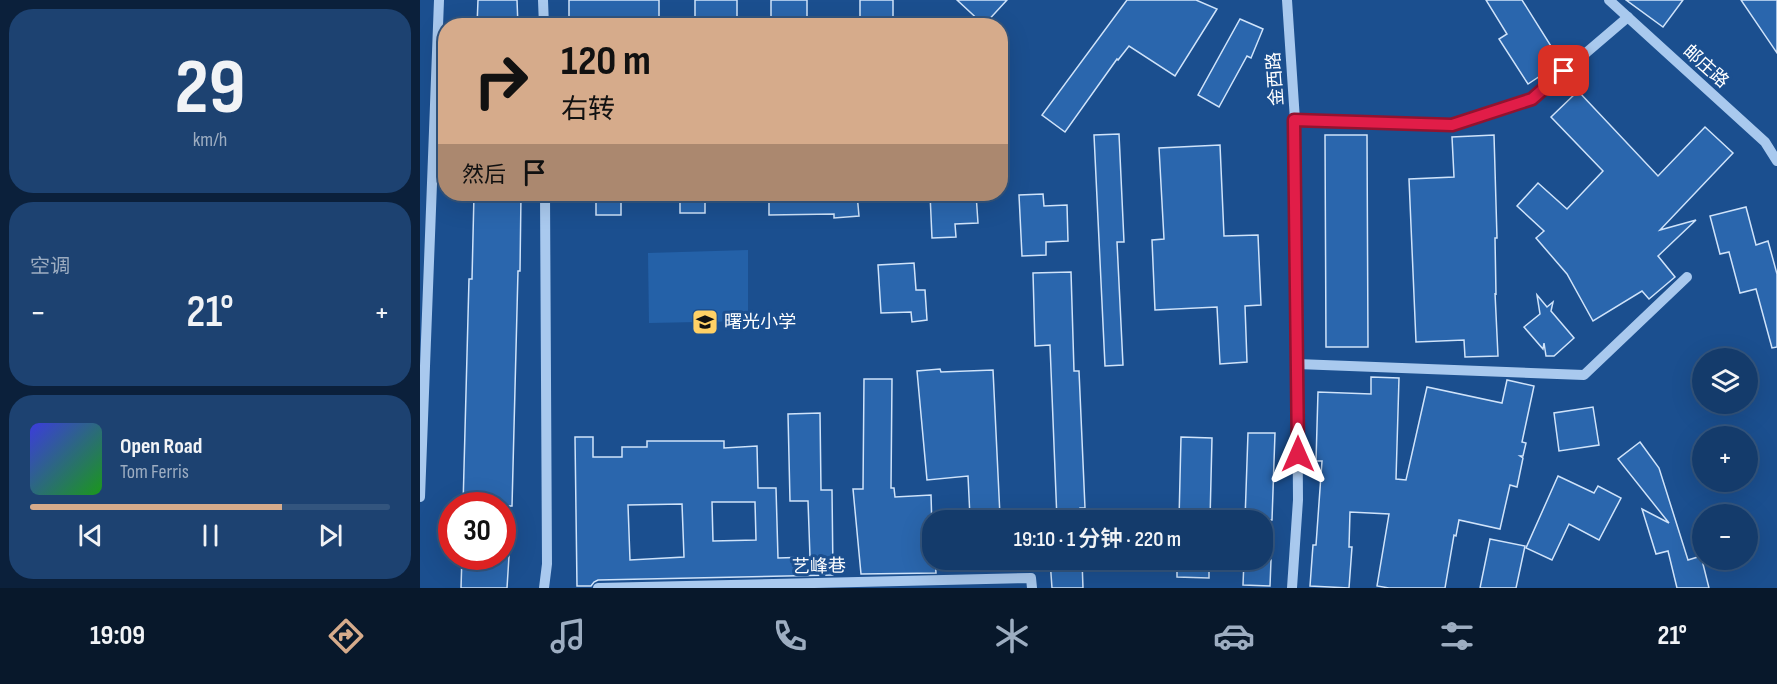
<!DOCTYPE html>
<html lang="zh">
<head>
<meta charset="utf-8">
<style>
	body { margin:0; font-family:"Sofia Sans Condensed","Noto Sans SC",sans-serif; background:#1d4271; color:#f1f3f6; height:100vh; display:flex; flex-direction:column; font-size:22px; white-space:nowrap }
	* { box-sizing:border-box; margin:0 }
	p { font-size:20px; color:#9dadc1 }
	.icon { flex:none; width:33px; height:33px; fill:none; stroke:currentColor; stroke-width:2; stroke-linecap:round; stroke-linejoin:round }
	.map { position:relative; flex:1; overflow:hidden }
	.side { display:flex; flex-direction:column; gap:9px; padding:9px; background:#0b203b; width:420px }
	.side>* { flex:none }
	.top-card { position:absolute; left:18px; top:18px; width:570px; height:183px; border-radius:24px; box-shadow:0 6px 24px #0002,0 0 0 2px #33557e; background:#d6ab8b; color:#111; overflow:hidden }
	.tools { position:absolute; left:1272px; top:348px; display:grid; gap:12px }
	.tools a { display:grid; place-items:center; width:66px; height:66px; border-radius:50%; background:#143b6b; box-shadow:0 6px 24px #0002,0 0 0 2px #33557e; font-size:30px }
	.speed { position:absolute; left:18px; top:492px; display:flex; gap:12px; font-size:30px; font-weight:700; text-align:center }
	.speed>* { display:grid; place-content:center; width:78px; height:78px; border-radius:50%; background:#143b6b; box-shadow:0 6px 24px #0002,0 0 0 2px #33557e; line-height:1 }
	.speed .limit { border:9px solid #d22; background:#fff; color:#111 }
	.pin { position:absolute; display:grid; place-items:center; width:51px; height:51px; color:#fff; margin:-26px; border-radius:12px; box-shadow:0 3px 9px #0006 }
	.me { position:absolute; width:66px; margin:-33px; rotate:0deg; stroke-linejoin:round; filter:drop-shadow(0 0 4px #0008) }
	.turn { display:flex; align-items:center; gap:21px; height:126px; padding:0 24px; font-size:27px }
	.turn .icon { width:78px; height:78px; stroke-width:2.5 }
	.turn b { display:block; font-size:42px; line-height:51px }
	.then { display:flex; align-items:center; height:57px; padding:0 24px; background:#0003; gap:12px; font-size:22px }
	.big { font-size:45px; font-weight:600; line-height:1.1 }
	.side .tile { flex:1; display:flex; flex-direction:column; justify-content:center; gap:9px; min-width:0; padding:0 21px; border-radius:24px; background:#1d4271 }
	.side .dial { align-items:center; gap:0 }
	.dial b { font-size:78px; line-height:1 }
	.song { display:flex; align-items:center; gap:18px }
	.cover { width:72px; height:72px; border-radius:9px; background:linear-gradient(135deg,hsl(240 70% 55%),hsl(120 70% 35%)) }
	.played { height:6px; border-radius:3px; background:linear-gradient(90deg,#d6ab8b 70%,#33557e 70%) }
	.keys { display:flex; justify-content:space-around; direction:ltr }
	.heat { display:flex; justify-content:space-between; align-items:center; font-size:33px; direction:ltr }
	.trip { position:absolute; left:502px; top:510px; width:351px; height:60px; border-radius:24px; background:#143b6b; box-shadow:0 6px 24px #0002,0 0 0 2px #33557e; font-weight:600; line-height:60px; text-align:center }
	.menu { display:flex; height:96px; justify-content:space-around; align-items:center; background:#08182b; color:#9dadc1 }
	.menu .icon { width:42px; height:42px }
	.menu .active { color:#d6ab8b }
	.menu b { font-size:27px; color:#f1f3f6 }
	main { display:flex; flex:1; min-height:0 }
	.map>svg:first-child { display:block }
	.green { fill:#2461a8 }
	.building { fill:#2a66ad; stroke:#cfe3fa; stroke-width:1.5; fill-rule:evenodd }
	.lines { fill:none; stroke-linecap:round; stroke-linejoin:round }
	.minor { stroke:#a9c9ee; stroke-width:10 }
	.route-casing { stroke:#92132f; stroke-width:15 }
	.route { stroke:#e11d48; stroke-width:10 }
	.labels { text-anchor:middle; stroke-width:6; stroke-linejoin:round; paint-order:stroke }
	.street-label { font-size:18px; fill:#fff; stroke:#1b4f8f }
	.poi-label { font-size:18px; fill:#fff; stroke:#1b4f8f; text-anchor:start }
</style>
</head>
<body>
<main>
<section class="side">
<div class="tile dial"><b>29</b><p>km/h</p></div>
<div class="tile"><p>空调</p>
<div class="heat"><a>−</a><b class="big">21°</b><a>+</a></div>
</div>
<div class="tile">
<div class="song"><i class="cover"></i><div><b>Open Road</b><p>Tom Ferris</p></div></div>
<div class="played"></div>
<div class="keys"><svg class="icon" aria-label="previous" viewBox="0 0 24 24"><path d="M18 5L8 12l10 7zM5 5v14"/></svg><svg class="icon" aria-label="pause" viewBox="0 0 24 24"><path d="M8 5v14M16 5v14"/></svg><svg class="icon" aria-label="next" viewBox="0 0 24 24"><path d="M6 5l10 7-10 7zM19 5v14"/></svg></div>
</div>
</section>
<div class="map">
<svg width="1357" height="588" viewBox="0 0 1357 588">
	<rect width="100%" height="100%" fill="#1b4f8f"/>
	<path class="green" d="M 328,250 L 328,321 L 229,323 L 228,253 Z"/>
	<g class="building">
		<path d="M 58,0 L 97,0 L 98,26 L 57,26 Z"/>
		<rect x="149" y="0" width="90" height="26"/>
		<rect x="275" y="0" width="42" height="26"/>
		<rect x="351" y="0" width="36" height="26"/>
		<rect x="440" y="0" width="33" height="26"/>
		<path d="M 537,0 L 587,0 L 564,25 Z"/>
		<path d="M 707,0 L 776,0 L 797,9 L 755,76 L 709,46 L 698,60 L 697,59 L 645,132 L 622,115 Z"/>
		<path d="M 1066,0 L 1102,0 L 1141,62 L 1108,84 L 1079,39 L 1087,34 Z"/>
		<path d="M 1206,0 L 1263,0 L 1243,27 Z"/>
		<path d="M 1321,0 L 1357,0 L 1357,53 Z"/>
		<path d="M 820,19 L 843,29 L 831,58 L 827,56 L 799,107 L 778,95 Z"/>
		<path d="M 1158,91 L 1238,176 L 1285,127 L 1313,153 L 1240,230 L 1276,220 L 1238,256 L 1255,277 L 1229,299 L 1222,291 L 1173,321 L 1147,274 L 1116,238 L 1124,231 L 1097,206 L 1118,183 L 1147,209 L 1183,171 L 1131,117 Z"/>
		<path d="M 699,134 L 704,242 L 697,242 L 703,365 L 685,366 L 674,135 Z"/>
		<path d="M 905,135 L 947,135 L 948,347 L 906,347 Z"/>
		<path d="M 1074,135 L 1077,238 L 1075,238 L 1076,295 L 1075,293 L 1078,356 L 1045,357 L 1044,340 L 996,342 L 989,179 L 1034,177 L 1032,137 Z"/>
		<path d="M 800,145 L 804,236 L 838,235 L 841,305 L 825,306 L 827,362 L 800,364 L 797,307 L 735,310 L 732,240 L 744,239 L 739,148 Z"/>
		<path d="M 54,194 L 101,194 L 100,271 L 98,271 L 92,506 L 43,506 L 49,279 L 52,279 Z"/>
		<rect x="176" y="194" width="25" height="21"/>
		<rect x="260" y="194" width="25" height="19"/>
		<path d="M 349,194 L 437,194 L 439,216 L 414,218 L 414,214 L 349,215 Z"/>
		<path d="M 510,194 L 556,194 L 558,223 L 535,224 L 536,237 L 512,238 Z"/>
		<path d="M 623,194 L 624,206 L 647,205 L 648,241 L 626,242 L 626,255 L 602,256 L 599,195 Z"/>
		<path d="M 1326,207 L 1336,245 L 1348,241 L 1357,274 L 1357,347 L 1352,348 L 1336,289 L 1320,293 L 1309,252 L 1300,254 L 1290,216 Z"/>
		<path d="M 494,263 L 496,290 L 505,290 L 507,320 L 492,322 L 491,312 L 461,313 L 458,265 Z"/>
		<path d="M 651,272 L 654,371 L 659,371 L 665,508 L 660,508 L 660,520 L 637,520 L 630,345 L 615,346 L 613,273 Z"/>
		<path d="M 1117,295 L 1127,307 L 1133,302 L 1131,311 L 1154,338 L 1134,356 L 1126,356 L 1124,343 L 1123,349 L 1104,327 L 1120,314 Z"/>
		<path d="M 520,369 L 521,372 L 573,370 L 580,516 L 550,517 L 548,476 L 507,480 L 497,371 Z"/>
		<path d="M 951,377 L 979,378 L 976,479 L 986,480 L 1007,387 L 1082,403 L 1087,380 L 1114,386 L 1102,442 L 1106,443 L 1103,456 L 1100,456 L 1103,458 L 1097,487 L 1090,485 L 1080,529 L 1039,520 L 1036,536 L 1034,535 L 1025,588 L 969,588 L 957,586 L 969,514 L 930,512 L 929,547 L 932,547 L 929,588 L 890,586 L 893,545 L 896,545 L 902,461 L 896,461 L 898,392 L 951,394 Z"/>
		<path d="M 444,379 L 472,379 L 471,488 L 474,488 L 475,497 L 511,495 L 513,560 L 515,560 L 516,573 L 441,574 L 433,489 L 443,489 Z"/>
		<path d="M 1173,407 L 1179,445 L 1139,451 L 1134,413 Z"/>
		<path d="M 400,413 L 401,490 L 412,490 L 413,575 L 178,580 L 174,582 L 171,586 L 157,586 L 155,437 L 173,437 L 173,457 L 202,457 L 202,447 L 227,447 L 227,441 L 304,441 L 304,448 L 337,446 L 338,488 L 356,488 L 358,558 L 390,557 L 388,501 L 370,501 L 368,414 ZM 292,502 L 335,502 L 336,540 L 293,541 ZM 262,504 L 264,557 L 210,560 L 208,505 Z"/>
		<path d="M 828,433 L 855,433 L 852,520 L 825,520 Z"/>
		<path d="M 761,437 L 792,438 L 790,520 L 759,520 Z"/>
		<path d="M 1220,442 L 1239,468 L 1268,560 L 1281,556 L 1289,588 L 1257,588 L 1248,551 L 1236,554 L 1222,509 L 1249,523 L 1198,459 Z"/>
		<path d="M 1138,476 L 1174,493 L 1178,486 L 1201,498 L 1179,540 L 1149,524 L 1132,560 L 1106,548 Z"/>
		<path d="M 1070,539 L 1105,546 L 1096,588 L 1060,588 Z"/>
		<path d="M 42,556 L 89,556 L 87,588 L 41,588 Z"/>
		<path d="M 630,560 L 662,560 L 663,588 L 632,588 Z"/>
		<path d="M 757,560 L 789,560 L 789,578 L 757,577 Z"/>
		<path d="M 824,560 L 851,560 L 850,586 L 823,585 Z"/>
	</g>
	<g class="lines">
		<g class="minor">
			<path d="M 123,0 L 124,26"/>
			<path d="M 867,0 L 875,120 L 877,364 L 878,500 L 872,588"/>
			<path d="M 1189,0 L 1345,142 L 1357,161"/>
			<path d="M 875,120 L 1032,125 L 1112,99 L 1208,17"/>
			<path d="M 877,364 L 1164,375 L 1267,277"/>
			<path d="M 0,497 L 19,0"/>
			<path d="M 124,588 L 127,564 L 125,194"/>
			<path d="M 178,588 L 611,578 L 612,588"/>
		</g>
	</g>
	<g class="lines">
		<defs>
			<path id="route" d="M 878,454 L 874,120 L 1032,125 L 1112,99 L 1144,71"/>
		</defs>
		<use href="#route" class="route-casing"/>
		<use href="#route" class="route"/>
	</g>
	<defs>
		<symbol id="school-square" viewBox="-11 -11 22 22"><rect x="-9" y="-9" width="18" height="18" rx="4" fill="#ffd166" stroke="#1b4f8f"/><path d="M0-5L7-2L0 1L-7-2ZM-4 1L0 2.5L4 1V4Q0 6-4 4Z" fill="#111"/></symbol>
	</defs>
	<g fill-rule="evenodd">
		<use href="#school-square" x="270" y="307" width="30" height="30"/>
	</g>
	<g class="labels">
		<g class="street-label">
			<text transform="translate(1286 66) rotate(42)" y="6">邮庄路</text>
			<text transform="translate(855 79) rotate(-94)" y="6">金西路</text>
			<text transform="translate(399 566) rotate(-1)" y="6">艺峰巷</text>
		</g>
		<g class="poi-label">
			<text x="304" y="328">曙光小学</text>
		</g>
	</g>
</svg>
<div class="tools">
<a><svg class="icon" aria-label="layers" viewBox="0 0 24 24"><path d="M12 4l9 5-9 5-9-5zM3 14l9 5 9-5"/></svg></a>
<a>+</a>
<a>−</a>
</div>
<div class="speed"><div class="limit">30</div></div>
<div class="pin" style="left:1144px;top:71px;background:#d93025"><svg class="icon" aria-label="arrive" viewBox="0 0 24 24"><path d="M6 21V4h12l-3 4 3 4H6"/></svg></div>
<svg class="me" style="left:878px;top:454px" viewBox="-20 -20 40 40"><path d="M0-17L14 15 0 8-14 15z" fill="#e11d48" stroke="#fff" stroke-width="4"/></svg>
<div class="trip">19:10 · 1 分钟 · 220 m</div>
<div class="top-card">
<div class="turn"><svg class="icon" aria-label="right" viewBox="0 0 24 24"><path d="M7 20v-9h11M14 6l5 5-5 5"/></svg><div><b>120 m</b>右转</div></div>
<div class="then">然后<svg class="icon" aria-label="arrive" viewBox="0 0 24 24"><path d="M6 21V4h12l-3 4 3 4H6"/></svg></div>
</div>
</div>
</main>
<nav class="menu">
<b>19:09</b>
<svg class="icon active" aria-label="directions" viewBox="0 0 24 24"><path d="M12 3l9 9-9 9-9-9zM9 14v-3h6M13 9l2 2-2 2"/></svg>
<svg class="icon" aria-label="music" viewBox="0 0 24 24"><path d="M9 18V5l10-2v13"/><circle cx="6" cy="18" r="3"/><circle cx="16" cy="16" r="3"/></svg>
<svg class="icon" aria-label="phone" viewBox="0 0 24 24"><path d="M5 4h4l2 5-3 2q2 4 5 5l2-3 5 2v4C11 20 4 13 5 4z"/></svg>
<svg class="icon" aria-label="climate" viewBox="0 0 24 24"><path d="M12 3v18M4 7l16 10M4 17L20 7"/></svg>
<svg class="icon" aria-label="car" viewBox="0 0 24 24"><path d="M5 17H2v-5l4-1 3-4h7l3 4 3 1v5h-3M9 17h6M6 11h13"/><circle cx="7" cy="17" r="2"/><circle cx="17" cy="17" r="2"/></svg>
<svg class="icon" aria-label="filters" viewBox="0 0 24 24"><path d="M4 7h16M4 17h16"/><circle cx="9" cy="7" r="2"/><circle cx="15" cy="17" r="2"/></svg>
<b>21°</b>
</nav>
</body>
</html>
